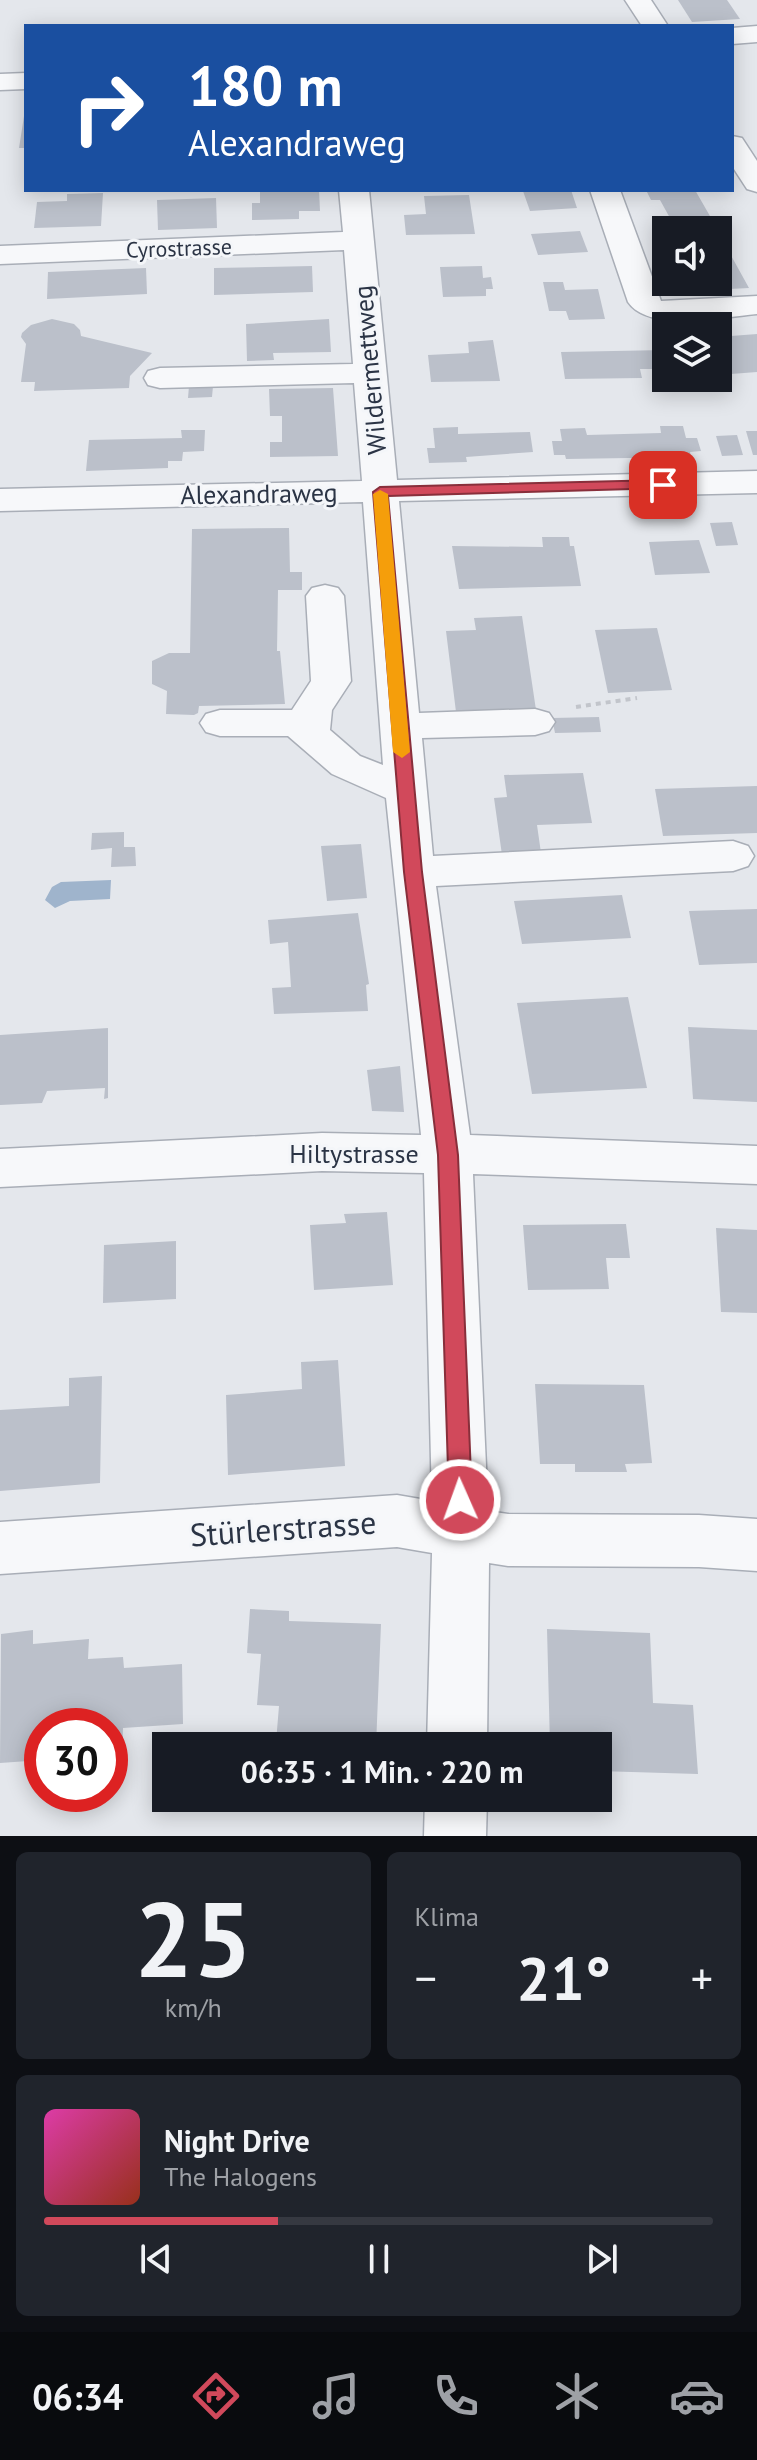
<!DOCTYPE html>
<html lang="de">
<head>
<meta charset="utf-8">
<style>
	body { margin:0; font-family:"PT Sans",sans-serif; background:#20242c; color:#f1f3f6; height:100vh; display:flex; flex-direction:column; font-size:30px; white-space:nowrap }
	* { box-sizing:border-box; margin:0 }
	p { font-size:26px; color:#9ea1a6 }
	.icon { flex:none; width:44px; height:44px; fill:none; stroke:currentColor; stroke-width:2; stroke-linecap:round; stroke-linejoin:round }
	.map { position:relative; height:1836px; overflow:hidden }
	.details { display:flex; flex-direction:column; gap:16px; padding:16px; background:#0d0f14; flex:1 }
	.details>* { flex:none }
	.top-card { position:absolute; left:24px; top:24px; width:710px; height:168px; border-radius:0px; box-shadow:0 4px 20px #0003; background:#1a4fa0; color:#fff; overflow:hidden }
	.buttons { position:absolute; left:652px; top:216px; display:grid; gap:16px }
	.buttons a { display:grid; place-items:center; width:80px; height:80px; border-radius:0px; background:#171b24; box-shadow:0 4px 20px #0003; font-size:40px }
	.speed { position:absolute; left:24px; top:1708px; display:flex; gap:16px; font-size:40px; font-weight:700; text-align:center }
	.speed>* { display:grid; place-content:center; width:104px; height:104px; border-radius:50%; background:#171b24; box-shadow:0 4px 20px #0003; line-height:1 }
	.speed .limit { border:12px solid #d22; background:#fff; color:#111 }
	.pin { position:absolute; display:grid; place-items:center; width:68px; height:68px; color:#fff; margin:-34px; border-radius:16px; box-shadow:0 4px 12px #0006 }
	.me { position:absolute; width:88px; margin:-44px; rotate:358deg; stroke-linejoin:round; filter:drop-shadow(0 0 6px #0008) }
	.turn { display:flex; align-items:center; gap:28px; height:168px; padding:0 32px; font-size:36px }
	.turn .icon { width:104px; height:104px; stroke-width:2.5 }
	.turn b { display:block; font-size:56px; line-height:68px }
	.big { font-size:60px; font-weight:700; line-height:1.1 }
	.details .card { flex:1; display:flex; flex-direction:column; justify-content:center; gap:12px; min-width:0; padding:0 28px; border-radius:12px; background:#20242c }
	.details .dial { align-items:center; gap:0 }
	.dial b { font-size:104px; line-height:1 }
	.song { display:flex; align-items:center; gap:24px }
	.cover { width:96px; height:96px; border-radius:12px; background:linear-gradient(135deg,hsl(320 70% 55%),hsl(10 70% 35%)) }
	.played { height:8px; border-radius:4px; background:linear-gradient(90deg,#d1495b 35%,#363941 35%) }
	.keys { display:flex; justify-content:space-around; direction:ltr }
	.heat { display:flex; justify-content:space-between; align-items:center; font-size:44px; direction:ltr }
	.details .tiles { flex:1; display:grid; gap:16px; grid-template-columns:1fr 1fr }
	.card:last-child { grid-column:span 2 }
	.trip { position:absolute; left:152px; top:1732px; width:460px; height:80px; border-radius:0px; background:#171b24; box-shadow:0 4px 20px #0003; font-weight:700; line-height:80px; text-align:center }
	.menu { display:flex; height:128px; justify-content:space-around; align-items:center; background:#090b0e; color:#9ea1a6 }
	.menu .icon { width:56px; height:56px }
	.menu .current { color:#d1495b }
	.menu b { font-size:36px; color:#f1f3f6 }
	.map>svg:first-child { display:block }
	.water { fill:#9fb4cc }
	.building { fill:#bbc0ca }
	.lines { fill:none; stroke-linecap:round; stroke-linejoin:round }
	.minor-casing { stroke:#a9aeb7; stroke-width:3 }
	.path { stroke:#c2c5cb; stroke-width:4; stroke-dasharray:5 5; stroke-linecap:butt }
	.minor { fill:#f7f8fa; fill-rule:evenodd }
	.route { fill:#d1495b; stroke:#882f3b; stroke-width:2 }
	.slow { fill:#f59e0b }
	.labels { text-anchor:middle; stroke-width:6; stroke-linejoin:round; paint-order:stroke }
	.far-street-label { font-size:22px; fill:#2b3445; stroke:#f4f6f9 }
	.street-label { font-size:26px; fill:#2b3445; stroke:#f4f6f9 }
	.near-street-label { font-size:32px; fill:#2b3445; stroke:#f4f6f9 }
</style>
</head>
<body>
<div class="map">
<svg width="757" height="1836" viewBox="0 0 757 1836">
	<rect width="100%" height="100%" fill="#e4e7ec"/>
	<path class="water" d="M 111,880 L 110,899 L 70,901 L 55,908 L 45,900 L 52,887 L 61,882 Z"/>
	<g class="building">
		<path d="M 678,0 L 727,0 L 740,19 L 692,22 Z"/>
		<path d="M 24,116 L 26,148 L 19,148 Z"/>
		<path d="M 260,190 L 319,190 L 320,211 L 299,211 L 299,219 L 252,220 L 252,203 L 260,203 Z"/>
		<path d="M 571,190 L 577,208 L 530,211 L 523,191 Z"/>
		<path d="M 646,190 L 695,190 L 718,230 L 684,230 L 678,217 L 670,218 L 660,200 L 651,200 Z"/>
		<path d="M 103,193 L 101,226 L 34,228 L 37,202 L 67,201 L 67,194 Z"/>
		<path d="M 469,195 L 475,234 L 406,235 L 404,215 L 426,214 L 424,196 Z"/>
		<path d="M 216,198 L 217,228 L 158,230 L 157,200 Z"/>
		<path d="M 580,231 L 588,252 L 538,255 L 531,234 Z"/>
		<path d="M 718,241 L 723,241 L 749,288 L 690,291 L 686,282 L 718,282 Z"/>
		<path d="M 312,266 L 313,292 L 214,295 L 214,268 Z"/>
		<path d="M 482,266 L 483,278 L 491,277 L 493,289 L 486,289 L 486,296 L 443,297 L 440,267 Z"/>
		<path d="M 146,268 L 147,294 L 47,299 L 48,272 Z"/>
		<path d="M 543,282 L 563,282 L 565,290 L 598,289 L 605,319 L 569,320 L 566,311 L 549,311 Z"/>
		<path d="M 52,319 L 74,324 L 80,330 L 81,336 L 152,353 L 130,376 L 129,388 L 34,391 L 35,382 L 21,382 L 26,344 L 21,337 L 22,333 L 31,325 Z"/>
		<path d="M 329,319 L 331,352 L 273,353 L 274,360 L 247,361 L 246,324 Z"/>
		<path d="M 757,334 L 757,372 L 718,375 L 718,337 Z"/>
		<path d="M 493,340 L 500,381 L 431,382 L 428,355 L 469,353 L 468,342 Z"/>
		<path d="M 666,350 L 666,369 L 640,369 L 642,378 L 565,379 L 561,352 Z"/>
		<path d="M 189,386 L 213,386 L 212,397 L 188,398 Z"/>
		<path d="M 333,388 L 338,456 L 270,457 L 270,442 L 282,442 L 282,416 L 270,416 L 269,389 Z"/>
		<path d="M 660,426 L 683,426 L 686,438 L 697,438 L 701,451 L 690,452 L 691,457 L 566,459 L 565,455 L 554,455 L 552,441 L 562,441 L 560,429 L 585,428 L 587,435 L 661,433 Z"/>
		<path d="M 458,427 L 458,434 L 530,432 L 533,452 L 466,457 L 467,462 L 429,463 L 427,448 L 435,448 L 433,428 Z"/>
		<path d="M 181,430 L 205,430 L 204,451 L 183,452 L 182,461 L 168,461 L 168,468 L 86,471 L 89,440 L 182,438 Z"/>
		<path d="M 746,431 L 757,431 L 757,455 L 753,455 Z"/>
		<path d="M 737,435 L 743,455 L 722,456 L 716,436 Z"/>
		<path d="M 732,522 L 738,545 L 716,546 L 710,523 Z"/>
		<path d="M 289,528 L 290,572 L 302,572 L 302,590 L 278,590 L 277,651 L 280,651 L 285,704 L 199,706 L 198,713 L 194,715 L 166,714 L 167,691 L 152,684 L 152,661 L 169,653 L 190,653 L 192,529 Z"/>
		<path d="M 542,537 L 569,537 L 570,546 L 574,546 L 581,586 L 459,589 L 452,546 L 543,547 Z"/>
		<path d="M 699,540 L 710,573 L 655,575 L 649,542 Z"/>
		<path d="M 522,616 L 536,710 L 456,712 L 446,631 L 476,630 L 474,618 Z"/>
		<path d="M 657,628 L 672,690 L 608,693 L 595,630 Z"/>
		<path d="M 599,717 L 601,732 L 555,733 L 552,718 Z"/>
		<path d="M 583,773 L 592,823 L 537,825 L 541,853 L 502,855 L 494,798 L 507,797 L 504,775 Z"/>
		<path d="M 757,786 L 757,833 L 663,836 L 655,789 Z"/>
		<path d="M 124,832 L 124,847 L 135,847 L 136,866 L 111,867 L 112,848 L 91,850 L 92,833 Z"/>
		<path d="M 361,844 L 367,898 L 327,901 L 321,846 Z"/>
		<path d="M 622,895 L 631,938 L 522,944 L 514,901 Z"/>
		<path d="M 757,909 L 757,963 L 699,965 L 689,911 Z"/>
		<path d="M 358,913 L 369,984 L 366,985 L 368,1011 L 274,1014 L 272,988 L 291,987 L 288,942 L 270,944 L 268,920 Z"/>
		<path d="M 628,997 L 647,1088 L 532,1094 L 517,1003 Z"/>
		<path d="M 688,1027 L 757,1030 L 757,1102 L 693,1099 Z"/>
		<path d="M 108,1028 L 108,1098 L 104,1099 L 105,1088 L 47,1091 L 42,1103 L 0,1105 L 0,1035 Z"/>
		<path d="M 400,1066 L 404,1112 L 372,1111 L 367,1070 Z"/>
		<path d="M 387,1212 L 393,1285 L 314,1290 L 310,1225 L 346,1223 L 344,1214 Z"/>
		<path d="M 626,1224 L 630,1258 L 606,1258 L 609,1289 L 528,1290 L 523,1225 Z"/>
		<path d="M 716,1228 L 757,1230 L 757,1313 L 721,1312 Z"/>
		<path d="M 176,1241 L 176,1299 L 103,1303 L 104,1245 Z"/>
		<path d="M 338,1360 L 345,1466 L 228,1475 L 226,1395 L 302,1389 L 301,1362 Z"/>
		<path d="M 102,1376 L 100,1483 L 0,1491 L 0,1410 L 69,1406 L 69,1378 Z"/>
		<path d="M 535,1384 L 644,1385 L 652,1463 L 625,1464 L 627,1472 L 575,1472 L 575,1464 L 540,1464 Z"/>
		<path d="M 250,1609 L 289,1611 L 289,1621 L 381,1624 L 376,1746 L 298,1746 L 298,1742 L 276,1742 L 279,1706 L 257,1705 L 261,1654 L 247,1653 Z"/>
		<path d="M 547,1629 L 650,1633 L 653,1703 L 693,1705 L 698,1774 L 598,1771 L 598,1746 L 550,1746 Z"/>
		<path d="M 33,1630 L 33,1644 L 89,1639 L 88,1659 L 123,1657 L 124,1668 L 182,1664 L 183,1724 L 123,1728 L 122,1754 L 110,1755 L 110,1726 L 42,1726 L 42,1760 L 0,1763 L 1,1634 Z"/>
	</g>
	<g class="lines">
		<defs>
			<g id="minor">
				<path d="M 625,0 L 651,0 L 668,26 L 642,26 Z"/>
				<path d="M 757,26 L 757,42 L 732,44 L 732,28 Z"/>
				<path d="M 26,73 L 26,89 L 0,90 L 0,74 Z"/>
				<path d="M 732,136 L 742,138 L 757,161 L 757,192 L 747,189 L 732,166 Z"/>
				<path d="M 339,190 L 369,190 L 397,480 L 757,471 L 757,493 L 399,501 L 419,713 L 535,709 L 549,713 L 555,722 L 549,731 L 535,735 L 422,738 L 433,856 L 733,841 L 748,846 L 754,856 L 748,866 L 733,871 L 436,886 L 470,1135 L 757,1146 L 757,1184 L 473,1174 L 488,1511 L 508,1514 L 699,1515 L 757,1519 L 757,1571 L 699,1567 L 508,1566 L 489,1563 L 487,1746 L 427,1746 L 432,1553 L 397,1547 L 0,1574 L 0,1522 L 397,1495 L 432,1501 L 424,1173 L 322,1171 L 0,1187 L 0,1149 L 322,1133 L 421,1135 L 386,798 L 332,774 L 288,736 L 220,736 L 206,732 L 200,723 L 206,714 L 220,710 L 292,710 L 311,681 L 306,596 L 312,588 L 325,585 L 338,588 L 344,596 L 351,681 L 332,710 L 330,730 L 360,756 L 383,765 L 363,502 L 0,511 L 0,489 L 362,481 L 354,383 L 160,388 L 148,385 L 144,378 L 148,371 L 160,368 L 353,364 L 344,250 L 0,264 L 0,246 L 343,232 Z"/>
				<path d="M 590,190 L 620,190 L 661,301 L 757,296 L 757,314 C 723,317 649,333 628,302 Z"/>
				<path d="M 425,1798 L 487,1798 L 486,1836 L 424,1836 Z"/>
			</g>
		</defs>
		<use href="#minor" class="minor-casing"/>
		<path class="path" d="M 576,707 L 637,698"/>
		<use href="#minor" class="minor"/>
	</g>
	<path class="route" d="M 663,480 L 668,482 L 668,488 L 388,496 L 422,872 L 458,1155 L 472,1500 L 469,1507 L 460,1510 L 452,1507 L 449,1500 L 438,1155 L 404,872 L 373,492 L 380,487 Z"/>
	<path class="slow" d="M 380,490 L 388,494 L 410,752 L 402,758 L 393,752 L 373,494 Z"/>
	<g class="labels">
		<g class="far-street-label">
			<text transform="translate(179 248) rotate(-2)" y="8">Cyrostrasse</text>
		</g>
		<g class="street-label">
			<text transform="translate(370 370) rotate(-95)" y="9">Wildermettweg</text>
			<text transform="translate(259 494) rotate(-1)" y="9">Alexandraweg</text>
			<text x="354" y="1163">Hiltystrasse</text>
		</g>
		<g class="near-street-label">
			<text transform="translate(283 1529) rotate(-4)" y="11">Stürlerstrasse</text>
		</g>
	</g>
</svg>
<div class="buttons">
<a><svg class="icon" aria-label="sound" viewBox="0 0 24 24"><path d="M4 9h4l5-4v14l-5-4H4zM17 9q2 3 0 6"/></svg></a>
<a><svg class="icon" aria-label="layers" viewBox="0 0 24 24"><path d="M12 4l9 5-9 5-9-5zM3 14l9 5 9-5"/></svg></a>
</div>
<div class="speed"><div class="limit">30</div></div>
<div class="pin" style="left:663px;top:485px;background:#d93025"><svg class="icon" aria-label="arrive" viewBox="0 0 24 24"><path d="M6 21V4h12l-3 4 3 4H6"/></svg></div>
<svg class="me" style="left:460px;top:1500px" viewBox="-20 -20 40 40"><circle r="17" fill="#d1495b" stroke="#fff" stroke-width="3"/><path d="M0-11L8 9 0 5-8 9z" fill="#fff"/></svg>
<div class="trip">06:35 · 1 Min. · 220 m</div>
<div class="top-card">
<div class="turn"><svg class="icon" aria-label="right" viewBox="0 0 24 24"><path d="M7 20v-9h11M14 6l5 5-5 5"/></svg><div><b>180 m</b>Alexandraweg</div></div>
</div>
</div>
<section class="details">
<div class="tiles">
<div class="card dial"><b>25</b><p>km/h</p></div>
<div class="card"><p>Klima</p>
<div class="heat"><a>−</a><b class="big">21°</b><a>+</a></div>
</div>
<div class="card">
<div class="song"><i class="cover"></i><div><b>Night Drive</b><p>The Halogens</p></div></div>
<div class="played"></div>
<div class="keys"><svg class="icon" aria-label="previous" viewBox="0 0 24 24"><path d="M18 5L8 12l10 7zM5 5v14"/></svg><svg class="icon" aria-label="pause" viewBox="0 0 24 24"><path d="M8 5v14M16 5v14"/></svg><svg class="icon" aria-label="next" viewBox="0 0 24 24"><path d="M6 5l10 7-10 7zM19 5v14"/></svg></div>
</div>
</div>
</section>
<nav class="menu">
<b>06:34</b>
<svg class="icon current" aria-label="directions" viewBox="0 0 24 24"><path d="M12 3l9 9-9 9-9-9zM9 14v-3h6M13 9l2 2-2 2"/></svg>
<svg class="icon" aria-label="music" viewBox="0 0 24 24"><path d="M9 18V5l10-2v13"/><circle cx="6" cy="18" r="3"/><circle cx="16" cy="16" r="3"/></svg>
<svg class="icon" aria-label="phone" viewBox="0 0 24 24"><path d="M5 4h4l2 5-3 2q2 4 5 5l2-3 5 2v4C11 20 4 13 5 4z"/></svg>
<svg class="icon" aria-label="climate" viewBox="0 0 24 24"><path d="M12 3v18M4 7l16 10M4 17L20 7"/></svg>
<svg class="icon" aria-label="car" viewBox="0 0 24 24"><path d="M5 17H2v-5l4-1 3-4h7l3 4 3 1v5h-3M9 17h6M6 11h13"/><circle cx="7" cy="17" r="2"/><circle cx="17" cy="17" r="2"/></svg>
</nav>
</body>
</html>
